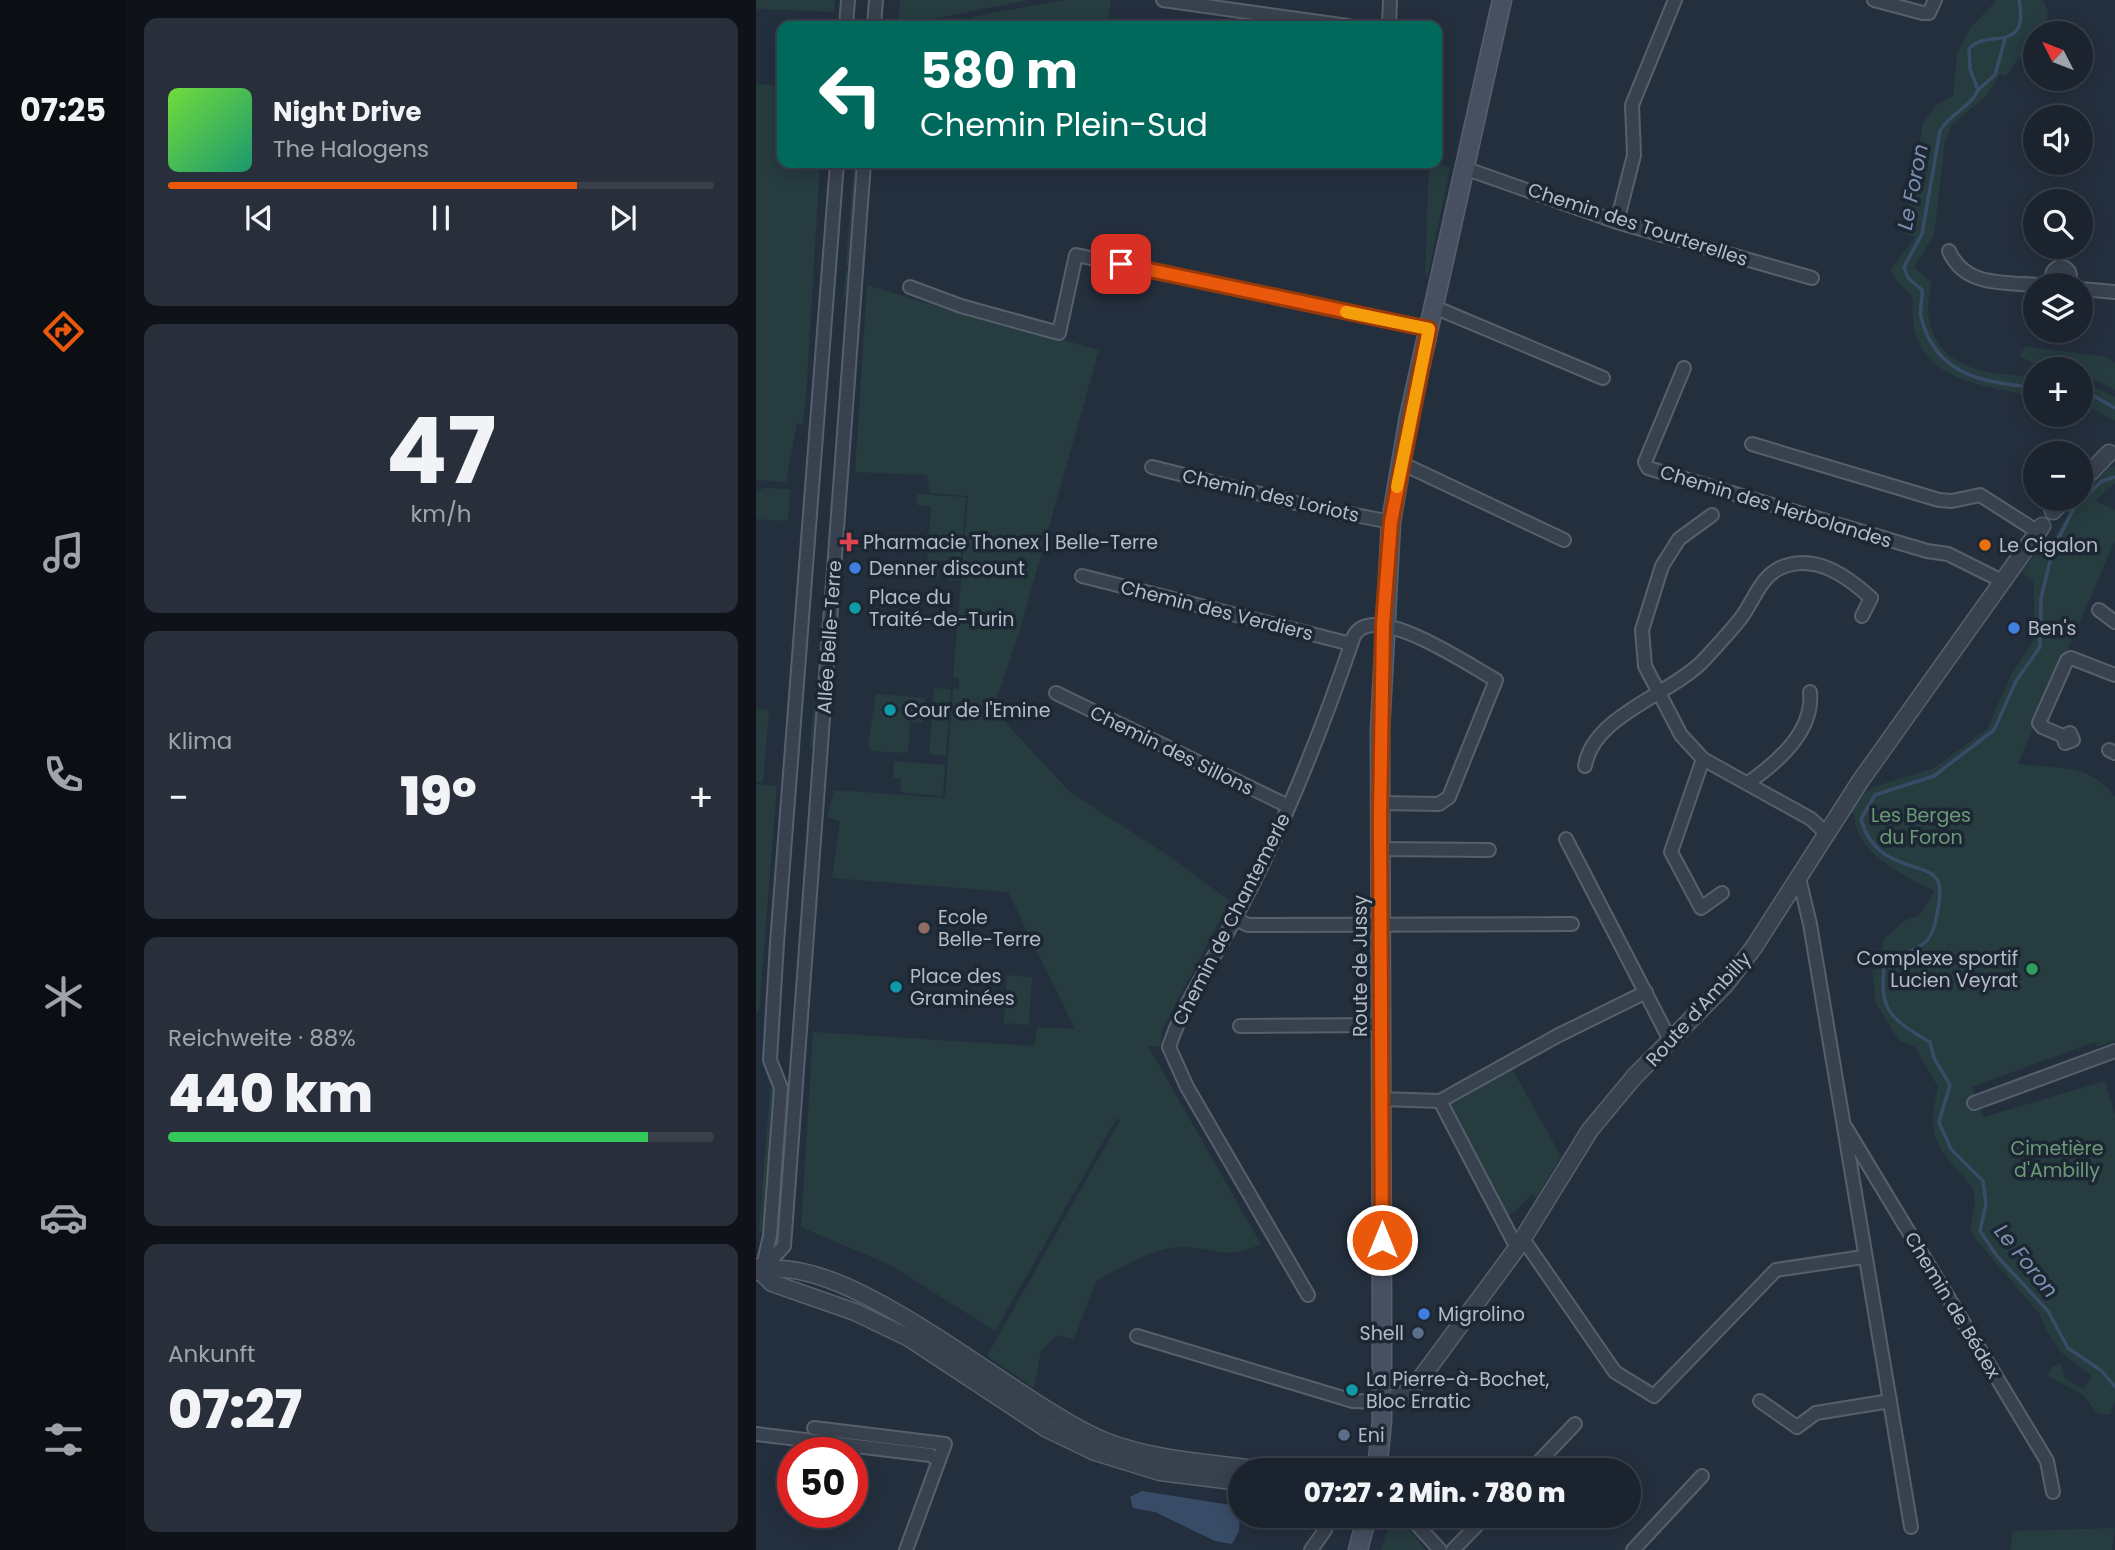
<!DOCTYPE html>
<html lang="de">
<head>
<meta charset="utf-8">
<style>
	body { margin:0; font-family:Poppins,sans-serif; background:#282f3a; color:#f1f3f6; height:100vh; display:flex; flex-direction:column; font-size:26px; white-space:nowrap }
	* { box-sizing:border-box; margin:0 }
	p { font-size:23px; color:#a0a4aa }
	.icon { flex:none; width:38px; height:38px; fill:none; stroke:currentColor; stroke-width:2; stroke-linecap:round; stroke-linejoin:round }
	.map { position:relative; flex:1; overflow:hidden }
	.details { display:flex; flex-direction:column; gap:18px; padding:18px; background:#0f1319; width:630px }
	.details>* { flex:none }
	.banner { position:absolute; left:21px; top:21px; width:665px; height:147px; border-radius:14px; box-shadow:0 4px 18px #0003,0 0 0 2px #39404a; background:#00695c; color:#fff; overflow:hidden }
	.needle { width:46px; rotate:312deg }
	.buttons { position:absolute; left:1267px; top:21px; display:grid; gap:14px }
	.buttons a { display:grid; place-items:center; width:70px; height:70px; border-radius:50%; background:#1b232e; box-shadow:0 4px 18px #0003,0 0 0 2px #39404a; font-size:35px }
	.speed { position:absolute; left:21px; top:1437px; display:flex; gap:14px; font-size:35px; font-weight:700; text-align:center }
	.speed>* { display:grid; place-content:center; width:91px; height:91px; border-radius:50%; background:#1b232e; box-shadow:0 4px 18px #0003,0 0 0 2px #39404a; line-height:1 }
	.speed .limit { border:10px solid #d22; background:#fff; color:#111 }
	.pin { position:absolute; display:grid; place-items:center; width:60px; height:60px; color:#fff; margin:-30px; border-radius:14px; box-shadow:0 4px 10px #0006 }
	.me { position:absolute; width:77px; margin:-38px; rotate:0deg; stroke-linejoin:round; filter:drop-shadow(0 0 5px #0008) }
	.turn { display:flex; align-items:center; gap:24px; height:147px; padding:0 28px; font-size:32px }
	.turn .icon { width:91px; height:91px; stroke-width:2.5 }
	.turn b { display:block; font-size:49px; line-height:60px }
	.big { font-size:52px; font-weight:800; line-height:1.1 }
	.details .tile { flex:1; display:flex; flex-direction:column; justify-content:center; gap:10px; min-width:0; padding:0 24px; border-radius:14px; background:#282f3a }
	.details .dial { align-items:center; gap:0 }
	.dial b { font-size:91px; line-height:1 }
	.song { display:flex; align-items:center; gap:21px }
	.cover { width:84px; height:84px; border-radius:10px; background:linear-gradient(135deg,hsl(100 70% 55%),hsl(160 70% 35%)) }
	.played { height:7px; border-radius:4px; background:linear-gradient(90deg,#ea580c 75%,#39404a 75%) }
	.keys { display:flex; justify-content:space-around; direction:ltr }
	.heat { display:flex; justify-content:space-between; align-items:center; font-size:38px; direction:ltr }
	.charge { height:10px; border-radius:5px; background:linear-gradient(90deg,#34c759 88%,#39404a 0) }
	.trip { position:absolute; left:472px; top:1458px; width:413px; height:70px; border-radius:35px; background:#1b232e; box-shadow:0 4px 18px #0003,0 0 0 2px #39404a; font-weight:800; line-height:70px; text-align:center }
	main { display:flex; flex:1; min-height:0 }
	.tab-bar { display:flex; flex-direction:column; width:126px; justify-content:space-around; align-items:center; background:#0b0e12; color:#a0a4aa }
	.tab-bar .icon { width:49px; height:49px }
	.tab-bar .active { color:#ea580c }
	.tab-bar b { font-size:32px; color:#f1f3f6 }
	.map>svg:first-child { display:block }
	.green { fill:#263c3f }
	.water { fill:#394c67 }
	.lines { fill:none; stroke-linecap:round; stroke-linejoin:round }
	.stream { stroke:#394c67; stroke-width:3.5 }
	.minor-casing { stroke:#565f6c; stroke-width:16 }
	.tertiary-casing { stroke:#565f6c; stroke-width:19 }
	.secondary-casing { stroke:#565f6c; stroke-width:21 }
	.minor { stroke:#38414e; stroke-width:12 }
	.tertiary { stroke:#38414e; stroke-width:16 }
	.secondary { stroke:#465061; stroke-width:18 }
	.route-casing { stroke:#983908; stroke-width:18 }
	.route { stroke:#ea580c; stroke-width:12 }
	.slow { stroke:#f59e0b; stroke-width:12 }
	.health-dot { fill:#e0444e; stroke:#1d2633; stroke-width:2.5 }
	.food-dot { fill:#e8710a; stroke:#1d2633; stroke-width:2.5 }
	.shop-dot { fill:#3f7fe0; stroke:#1d2633; stroke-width:2.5 }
	.culture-dot { fill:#0f9aa8; stroke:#1d2633; stroke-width:2.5 }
	.education-dot { fill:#8d6e63; stroke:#1d2633; stroke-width:2.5 }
	.leisure-dot { fill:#2e9e5b; stroke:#1d2633; stroke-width:2.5 }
	.service-dot { fill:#5c6f8a; stroke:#1d2633; stroke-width:2.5 }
	.labels { text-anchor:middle; stroke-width:7; stroke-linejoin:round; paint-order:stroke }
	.street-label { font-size:19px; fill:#b4bcc9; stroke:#1d2633 }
	.poi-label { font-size:19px; fill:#b4bcc9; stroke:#1d2633; text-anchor:start }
	.park-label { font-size:19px; fill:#6b9a76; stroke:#1d2633 }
	.water-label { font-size:21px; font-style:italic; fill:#7c92b1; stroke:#1d2633 }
</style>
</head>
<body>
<main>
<nav class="tab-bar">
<b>07:25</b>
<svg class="icon active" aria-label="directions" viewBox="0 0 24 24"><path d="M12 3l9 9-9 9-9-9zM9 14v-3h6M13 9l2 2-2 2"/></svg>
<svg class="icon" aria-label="music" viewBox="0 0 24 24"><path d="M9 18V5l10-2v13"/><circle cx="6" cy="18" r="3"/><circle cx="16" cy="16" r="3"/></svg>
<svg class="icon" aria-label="phone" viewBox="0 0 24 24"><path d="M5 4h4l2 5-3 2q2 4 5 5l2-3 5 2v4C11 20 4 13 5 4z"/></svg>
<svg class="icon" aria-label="climate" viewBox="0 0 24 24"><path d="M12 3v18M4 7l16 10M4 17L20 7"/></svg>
<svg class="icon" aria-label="car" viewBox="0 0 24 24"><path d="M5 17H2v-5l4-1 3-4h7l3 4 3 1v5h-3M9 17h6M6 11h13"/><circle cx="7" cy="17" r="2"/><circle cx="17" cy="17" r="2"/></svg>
<svg class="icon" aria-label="filters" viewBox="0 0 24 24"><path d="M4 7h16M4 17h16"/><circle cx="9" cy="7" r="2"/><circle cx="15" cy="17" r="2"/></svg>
</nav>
<section class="details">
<div class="tile">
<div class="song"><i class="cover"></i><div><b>Night Drive</b><p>The Halogens</p></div></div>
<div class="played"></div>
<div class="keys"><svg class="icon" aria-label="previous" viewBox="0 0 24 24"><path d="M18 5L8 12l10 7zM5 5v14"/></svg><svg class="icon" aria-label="pause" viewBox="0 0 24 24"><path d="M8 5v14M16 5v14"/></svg><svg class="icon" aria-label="next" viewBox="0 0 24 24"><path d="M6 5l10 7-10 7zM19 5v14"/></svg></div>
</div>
<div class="tile dial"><b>47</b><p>km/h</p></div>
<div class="tile"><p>Klima</p>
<div class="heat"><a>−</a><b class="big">19°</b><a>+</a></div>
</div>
<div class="tile"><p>Reichweite · 88%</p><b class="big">440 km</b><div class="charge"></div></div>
<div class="tile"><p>Ankunft</p><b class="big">07:27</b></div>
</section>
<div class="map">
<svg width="1359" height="1550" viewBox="0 0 1359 1550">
	<rect width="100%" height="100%" fill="#242f3e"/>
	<g class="green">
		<path d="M 0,0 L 79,0 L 78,12 L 0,9 Z"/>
		<path d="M 144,0 L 272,0 L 142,26 Z"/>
		<path d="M 308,0 L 355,0 L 351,26 L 211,26 L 215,17 Z"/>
		<path d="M 1241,0 L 1287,0 L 1292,12 L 1291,20 L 1250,76 L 1244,74 L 1231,95 L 1195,126 L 1189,143 L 1178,235 L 1158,267 L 1175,282 C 1176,292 1171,300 1172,310 C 1175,368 1232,376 1279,376 L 1277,396 C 1218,384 1149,378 1157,298 L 1137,276 L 1135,269 L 1159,237 L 1149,234 L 1167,123 L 1180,105 L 1197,96 L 1201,53 L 1215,27 Z"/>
		<path d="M 0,84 L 26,86 L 26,163 L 64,163 L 50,396 L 47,424 L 41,423 L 30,482 L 0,480 Z"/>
		<path d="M 98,163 L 105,163 L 94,298 L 87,297 L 90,270 L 93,269 L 90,263 Z"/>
		<path d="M 673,163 L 694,167 L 672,275 L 669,274 Z"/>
		<path d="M 111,285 L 246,326 L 248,323 L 343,350 L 265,626 L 237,709 L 314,792 L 416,858 L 474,901 L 406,1030 L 405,1047 L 392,1046 L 505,1244 C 471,1261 461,1248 426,1247 C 396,1247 366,1268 340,1281 L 318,1339 L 301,1335 L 285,1351 L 278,1388 L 231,1356 L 364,1120 L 361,1118 L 239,1331 L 134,1265 L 45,1227 L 57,1032 L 278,1046 L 281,1027 L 319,1029 L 252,892 L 76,878 L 84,821 L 71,817 L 78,790 L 189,798 L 197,688 L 203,690 L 203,678 L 197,677 L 212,496 L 174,493 L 171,475 L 99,472 Z"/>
		<path d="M 1269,346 L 1350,357 L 1359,363 L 1359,390 L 1325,373 L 1325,369 L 1291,369 L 1264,357 Z"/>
		<path d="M 1325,380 L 1359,397 L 1359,421 L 1325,403 Z"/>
		<path d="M 1359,466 L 1359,483 L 1339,501 L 1359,510 L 1359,541 L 1262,764 C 1299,769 1334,762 1359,797 L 1359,1041 L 1341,1047 L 1339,1042 L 1216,1087 L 1228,1117 L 1349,1081 L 1359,1115 L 1359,1402 L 1354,1415 L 1342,1414 L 1327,1395 L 1292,1376 L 1296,1366 L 1305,1364 L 1309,1378 L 1328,1389 L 1336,1376 L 1306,1353 L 1292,1333 L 1283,1313 L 1216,1235 C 1212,1221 1222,1207 1218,1193 C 1216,1184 1208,1177 1202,1171 C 1174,1139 1173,1127 1182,1087 L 1159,1047 L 1143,1041 L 1120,1003 L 1116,970 L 1125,968 L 1127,940 L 1149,920 L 1163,916 L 1179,891 C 1148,875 1100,855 1098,814 L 1093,813 L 1103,797 L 1117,787 L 1178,768 L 1231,729 L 1255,675 L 1278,640 L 1278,583 L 1266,572 L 1286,545 L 1293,548 L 1316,506 L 1352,468 Z"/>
		<path d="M 8,488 L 34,489 L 32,521 L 0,519 L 0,492 Z"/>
		<path d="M 161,494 L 210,497 L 203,581 L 191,580 L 190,561 L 184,560 L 182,579 L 170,579 L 175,507 L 161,505 Z"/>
		<path d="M 64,623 L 71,623 L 61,748 L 54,747 L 59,688 L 61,688 Z"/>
		<path d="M 178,688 L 195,689 L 190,756 L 173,754 Z"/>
		<path d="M 120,694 L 169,698 L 167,723 L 154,722 L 152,753 L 116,751 L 112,746 Z"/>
		<path d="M 0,709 L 13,710 L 7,783 L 0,782 Z"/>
		<path d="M 138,761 L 189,765 L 187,796 L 148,793 L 144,789 L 145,779 L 137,778 Z"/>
		<path d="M 0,784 L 21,786 L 3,1012 L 0,1012 Z"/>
		<path d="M 251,975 L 276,977 L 273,1025 L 248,1023 Z"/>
		<path d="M 755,1067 L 805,1156 L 780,1199 L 777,1194 L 751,1218 L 688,1103 Z"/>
		<path d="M 14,1088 L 19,1088 L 8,1232 L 3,1232 Z"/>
		<path d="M 639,1522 L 648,1524 L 670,1550 L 625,1550 L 631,1531 Z"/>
		<path d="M 1359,1528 L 1356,1550 L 1255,1550 L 1256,1531 Z"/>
	</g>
	<path class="water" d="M 386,1491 L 481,1506 L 484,1510 L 483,1531 L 476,1544 L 459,1541 L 399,1512 L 377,1508 L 374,1497 Z"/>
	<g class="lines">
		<g class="stream">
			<path d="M 1263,0 C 1274,55 1230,28 1213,49 L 1214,69 L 1222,90 C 1214,108 1193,114 1184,131 L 1166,234 L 1148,267 L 1152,278 L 1166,290 C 1167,299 1163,309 1165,317 C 1179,375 1227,383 1279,387"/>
			<path d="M 1222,90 L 1239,75 L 1249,39"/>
			<path d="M 1325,389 L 1359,408"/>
			<path d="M 1359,477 L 1346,481 L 1318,508 L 1297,549 L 1285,598 L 1284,647 L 1260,681 L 1238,730 L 1178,776 L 1119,795 L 1105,819 C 1120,873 1171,860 1182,881 C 1186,890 1183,905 1181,914 C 1179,925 1177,936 1168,943 C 1156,954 1142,952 1129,962 C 1122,1010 1134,1019 1174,1042 L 1178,1058 L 1194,1085 L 1183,1122 L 1195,1149 L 1227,1181 L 1230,1204 L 1224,1231 L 1241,1256 L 1292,1311 L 1312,1348 L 1346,1371 L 1359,1387"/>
		</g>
		<defs>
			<g id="minor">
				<path d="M 407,0 L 592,26"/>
				<path d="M 1118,0 L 1167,13 L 1173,13 L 1179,0"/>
				<path d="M 90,26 L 92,0"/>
				<path d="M 118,26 L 120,0"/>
				<path d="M 633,26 L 634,0"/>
				<path d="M 708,168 L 861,222 L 1056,278"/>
				<path d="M 861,222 L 878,155 L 876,105 L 919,0"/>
				<path d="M 1193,251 C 1209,287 1247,282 1282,285"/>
				<circle cx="1305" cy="276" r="9"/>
				<path d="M 154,287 L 205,306 L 303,333 L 320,255 L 673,329"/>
				<path d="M 1325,289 L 1359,292"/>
				<path d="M 678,307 L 847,378"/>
				<path d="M 928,368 L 889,462 L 892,468 L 1171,551 L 1192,554 L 1248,582"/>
				<path d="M 996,444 L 1183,500 L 1196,501 L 1224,495 L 1282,532"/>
				<path d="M 645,463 L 808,540"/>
				<path d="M 396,467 L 552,506 L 635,522"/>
				<path d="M 956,515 L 923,539 L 906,566 L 886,630 L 889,666 L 925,735 L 947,759 L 1055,819 L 1071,834"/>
				<path d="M 326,576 L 595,644"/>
				<path d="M 1343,610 L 1359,622"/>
				<path d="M 300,693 L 532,806"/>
				<path d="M 1307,736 L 1314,733 L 1317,740 L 1309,743 L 1307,736 L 1286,727 L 1283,723 L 1311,660 L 1315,658 L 1359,675"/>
				<path d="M 1353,750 L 1359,753"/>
				<path d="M 947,759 L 915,852 L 945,908 L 966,893"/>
				<path d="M 829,766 C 837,716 913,695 946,662 C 959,648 973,633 985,618 C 999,599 1005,574 1029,566 C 1062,555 1092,577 1115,598 L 1106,616"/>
				<path d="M 992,783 C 1022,762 1058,731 1054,692"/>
				<path d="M 810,839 L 915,1042"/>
				<path d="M 624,849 L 733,850"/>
				<path d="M 1043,878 L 1054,924 L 1155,1527"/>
				<path d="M 479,919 L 492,925 L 816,924"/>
				<path d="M 484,1026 L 625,1025"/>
				<path d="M 626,1099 L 684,1101"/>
				<path d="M 1218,1103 L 1359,1051"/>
				<path d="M 1090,1128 L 1291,1461 L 1297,1492"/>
				<path d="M 767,1239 L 859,1372 L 898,1396 L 1020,1270 L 1107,1257"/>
				<path d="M 761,1248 L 684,1101 L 801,1036 L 890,992"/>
				<path d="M 7,1266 L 14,1236 L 25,1088 L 14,1060 L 21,943 L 81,163"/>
				<path d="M 6,1270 L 28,1246 L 108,163"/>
				<path d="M 552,1295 L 431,1087 L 413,1047 C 428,1001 456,963 478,920 C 527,830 565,733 598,636 C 617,599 714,666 740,680 L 693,797 L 683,804 L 624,803"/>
				<path d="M 381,1336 L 597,1401 L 626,1402"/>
				<path d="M 1004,1401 L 1041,1427 L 1060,1413 L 1134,1401"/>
				<path d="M 58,1428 L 189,1444 L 150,1550"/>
				<path d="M 0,1434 L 174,1455 L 183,1460"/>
				<path d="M 775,1470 L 819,1424"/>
				<path d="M 653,1516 L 684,1550"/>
				<path d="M 555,1550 L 569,1530"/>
				<path d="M 697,1550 L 730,1516"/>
				<path d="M 877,1550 L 946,1476"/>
			</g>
			<g id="tertiary">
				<path d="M 1325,482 L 1353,453"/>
				<path d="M 1297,511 L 1308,499"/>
				<path d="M 0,1267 L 16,1283 L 99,1312 L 153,1338 L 291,1429 L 339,1452 L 404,1472 L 485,1482"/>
				<path d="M 0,1272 C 87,1244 264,1408 349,1441 C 400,1461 453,1462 506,1470"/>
				<path d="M 626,1402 L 647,1396 L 665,1378 L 761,1248 L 834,1130 L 878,1077 L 970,984 L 998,947 L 1105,780 L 1286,526"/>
			</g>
			<g id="secondary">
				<path d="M 621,1470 L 626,1421 L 626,1318 L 624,730 L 635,522 L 653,417 L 746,0"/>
				<path d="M 602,1550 L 611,1516"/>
			</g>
		</defs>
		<use href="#minor" class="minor-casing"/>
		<use href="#tertiary" class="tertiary-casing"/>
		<use href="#secondary" class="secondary-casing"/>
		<use href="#minor" class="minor"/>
		<use href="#tertiary" class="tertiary"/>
		<use href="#secondary" class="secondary"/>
	</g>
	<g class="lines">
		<defs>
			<path id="route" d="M 365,264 L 673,329 L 635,522 L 627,624 L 624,817 L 626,1240"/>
		</defs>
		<use href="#route" class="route-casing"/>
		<use href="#route" class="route"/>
		<path class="slow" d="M 590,312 L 673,329 L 641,487"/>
	</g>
	<path class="health-dot" d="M89.5 531.5h7v7h7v7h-7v7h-7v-7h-7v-7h7z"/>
	<circle class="food-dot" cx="1229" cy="545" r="7"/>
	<g class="shop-dot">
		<circle cx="99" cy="568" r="7"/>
		<circle cx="1258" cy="628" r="7"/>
		<circle cx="668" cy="1314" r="7"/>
	</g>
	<g class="culture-dot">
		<circle cx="99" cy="608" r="7"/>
		<circle cx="134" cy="710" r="7"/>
		<circle cx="140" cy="987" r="7"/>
		<circle cx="596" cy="1390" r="7"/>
	</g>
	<circle class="education-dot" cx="168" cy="928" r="7"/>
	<circle class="leisure-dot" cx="1276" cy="969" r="7"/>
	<g class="service-dot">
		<circle cx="662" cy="1333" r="7"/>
		<circle cx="588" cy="1435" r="7"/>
	</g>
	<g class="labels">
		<g class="street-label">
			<text transform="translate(882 224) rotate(18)" y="7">Chemin des Tourterelles</text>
			<text transform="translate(515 495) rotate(13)" y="7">Chemin des Loriots</text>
			<text transform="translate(1020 506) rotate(17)" y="7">Chemin des Herbolandes</text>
			<text transform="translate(461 610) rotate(14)" y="7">Chemin des Verdiers</text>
			<text transform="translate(73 637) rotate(-86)" y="7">Allée Belle-Terre</text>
			<text transform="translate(416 750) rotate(26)" y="7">Chemin des Sillons</text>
			<text transform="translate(475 919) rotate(-63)" y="7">Chemin de Chantemerle</text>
			<text transform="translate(604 966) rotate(-90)" y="7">Route de Jussy</text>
			<text transform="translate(942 1009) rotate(-48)" y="7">Route d'Ambilly</text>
			<text transform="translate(1197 1305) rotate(59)" y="7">Chemin de Bédex</text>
		</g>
		<g class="poi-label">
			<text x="107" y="549">Pharmacie Thonex | Belle-Terre</text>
			<text x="1243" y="552">Le Cigalon</text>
			<text x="113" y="575">Denner discount</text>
			<text x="113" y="604">Place du<tspan x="113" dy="22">Traité-de-Turin</tspan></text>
			<text x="1272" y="635">Ben's</text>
			<text x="148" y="717">Cour de l'Emine</text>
			<text x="182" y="924">Ecole<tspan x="182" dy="22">Belle-Terre</tspan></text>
			<text x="1262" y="965" text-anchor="end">Complexe sportif<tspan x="1262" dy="22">Lucien Veyrat</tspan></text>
			<text x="154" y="983">Place des<tspan x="154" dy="22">Graminées</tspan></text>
			<text x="682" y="1321">Migrolino</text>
			<text x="648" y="1340" text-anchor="end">Shell</text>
			<text x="610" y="1386">La Pierre-à-Bochet,<tspan x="610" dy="22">Bloc Erratic</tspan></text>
			<text x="602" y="1442">Eni</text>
		</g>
		<g class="park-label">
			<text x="1165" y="822">Les Berges<tspan x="1165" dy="22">du Foron</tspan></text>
			<text x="1301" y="1155">Cimetière<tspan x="1301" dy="22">d'Ambilly</tspan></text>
		</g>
		<g class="water-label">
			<text transform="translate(1157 187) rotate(-79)" y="7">Le Foron</text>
			<text transform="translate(1270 1261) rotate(51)" y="7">Le Foron</text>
		</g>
	</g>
</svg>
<div class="buttons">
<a><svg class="needle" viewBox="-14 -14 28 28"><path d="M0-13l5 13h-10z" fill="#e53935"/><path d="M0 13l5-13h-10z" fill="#a0a4aa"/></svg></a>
<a><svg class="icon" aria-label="sound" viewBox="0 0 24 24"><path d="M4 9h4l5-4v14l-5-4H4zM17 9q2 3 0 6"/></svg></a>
<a><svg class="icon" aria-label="search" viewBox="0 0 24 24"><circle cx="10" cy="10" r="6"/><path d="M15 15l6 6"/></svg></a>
<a><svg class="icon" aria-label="layers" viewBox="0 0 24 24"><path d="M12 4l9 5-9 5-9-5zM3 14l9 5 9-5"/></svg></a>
<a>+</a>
<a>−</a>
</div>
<div class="speed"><div class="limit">50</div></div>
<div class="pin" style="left:365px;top:264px;background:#d93025"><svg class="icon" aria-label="arrive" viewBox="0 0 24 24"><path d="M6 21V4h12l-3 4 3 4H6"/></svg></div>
<svg class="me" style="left:626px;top:1240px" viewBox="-20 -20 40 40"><circle r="17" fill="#ea580c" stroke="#fff" stroke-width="3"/><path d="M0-11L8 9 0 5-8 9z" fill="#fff"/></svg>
<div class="trip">07:27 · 2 Min. · 780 m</div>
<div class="banner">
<div class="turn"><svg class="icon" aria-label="left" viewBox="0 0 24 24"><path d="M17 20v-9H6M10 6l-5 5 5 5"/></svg><div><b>580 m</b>Chemin Plein-Sud</div></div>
</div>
</div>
</main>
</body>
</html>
